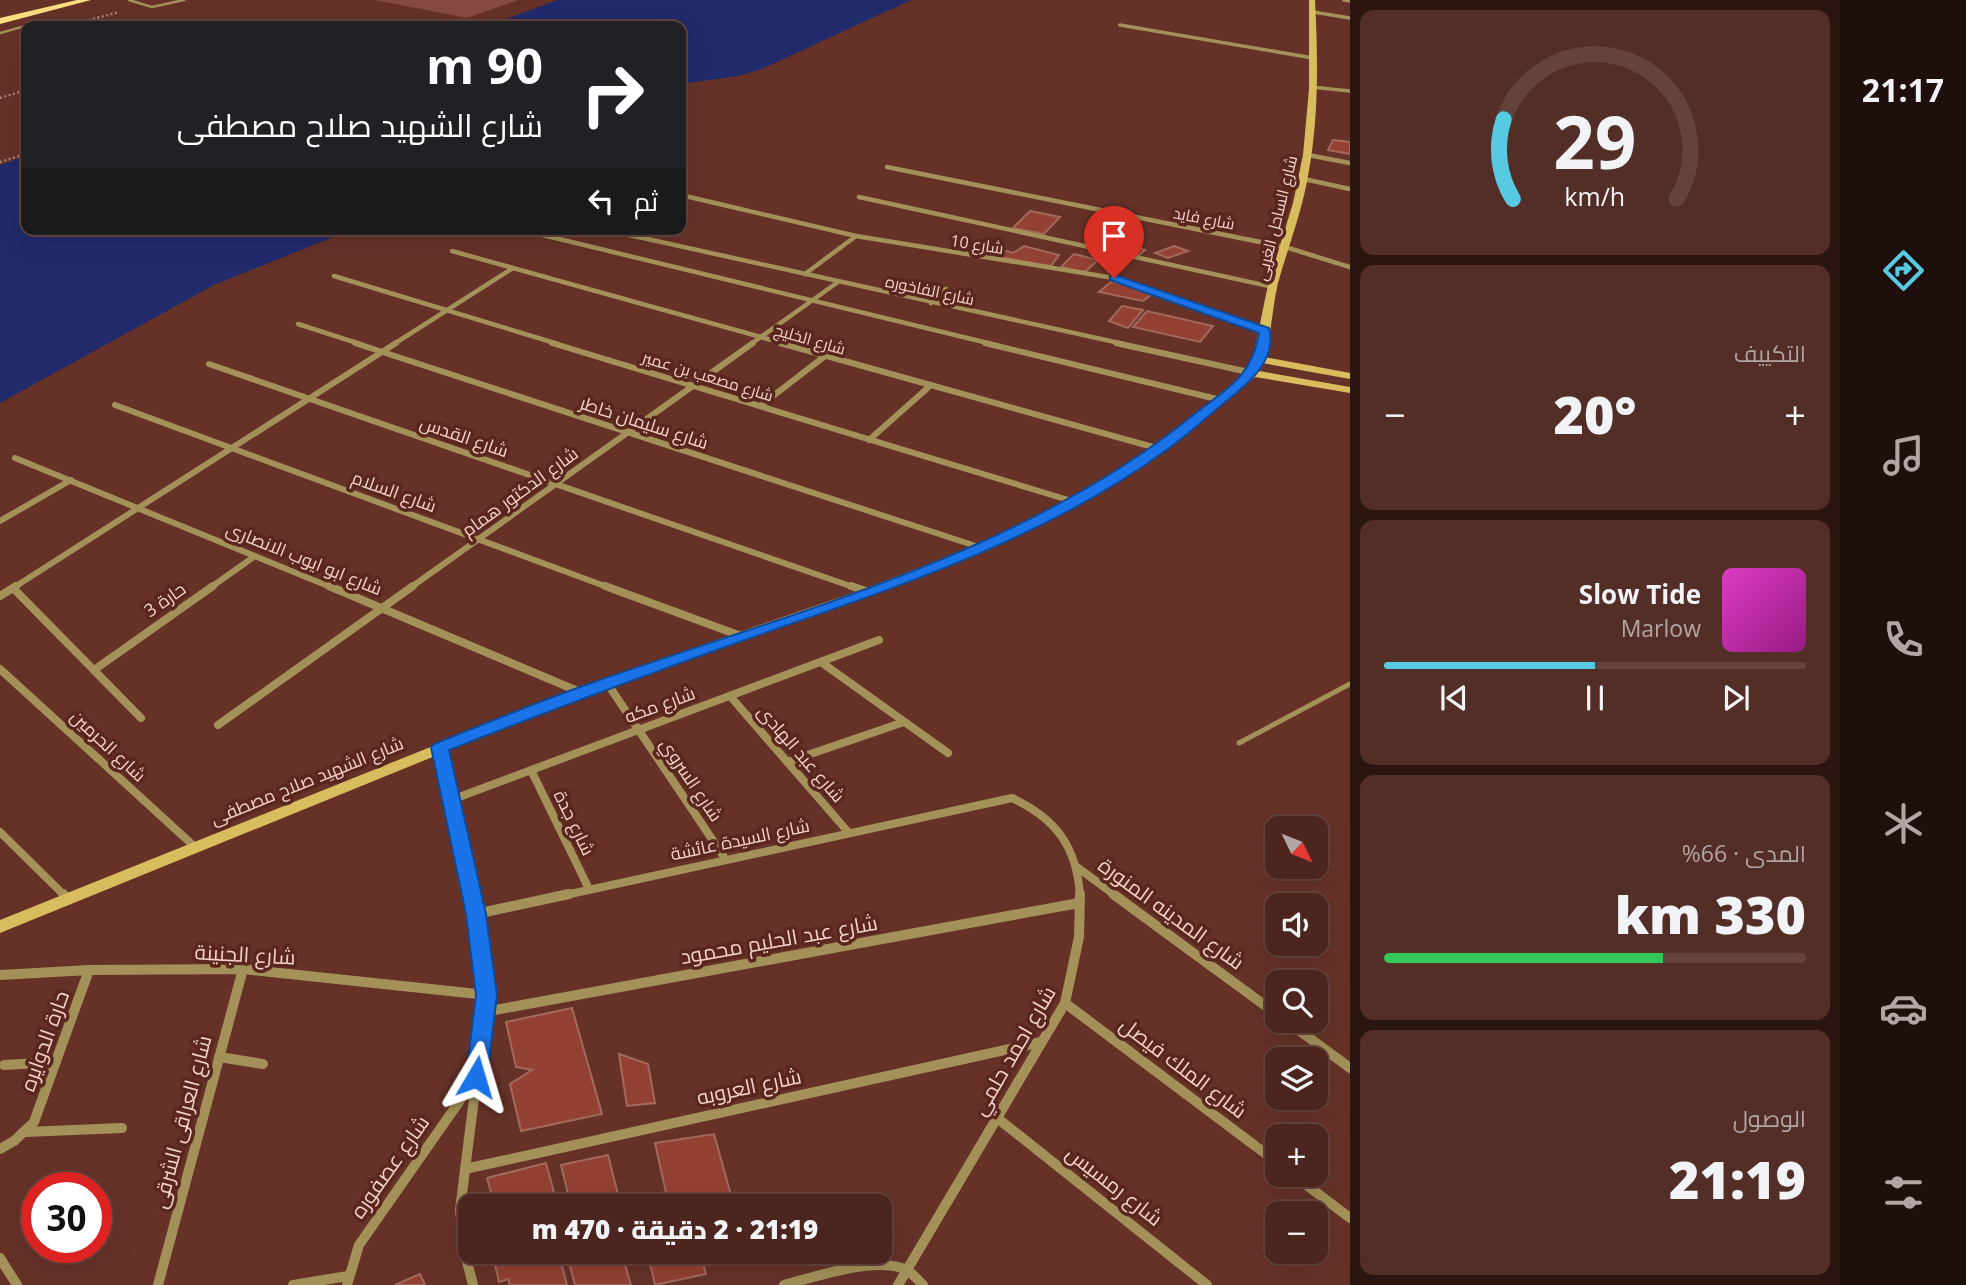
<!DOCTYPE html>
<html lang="ar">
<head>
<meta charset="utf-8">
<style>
	body { margin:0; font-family:"Open Sans",Cairo,sans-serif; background:#532e27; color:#f1f3f6; direction:rtl; height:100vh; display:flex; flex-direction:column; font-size:26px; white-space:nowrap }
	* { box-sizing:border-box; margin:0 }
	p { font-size:23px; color:#b2a5a4 }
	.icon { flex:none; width:38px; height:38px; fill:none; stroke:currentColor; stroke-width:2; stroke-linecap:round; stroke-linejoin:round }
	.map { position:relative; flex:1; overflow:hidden; direction:ltr }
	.details { display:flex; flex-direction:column; gap:10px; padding:10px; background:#2a1510; width:490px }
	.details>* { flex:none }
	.hud { position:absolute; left:21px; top:21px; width:665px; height:214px; border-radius:14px; box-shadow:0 7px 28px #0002,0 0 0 2px #63433c; direction:rtl; background:#202124; color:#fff; overflow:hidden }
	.needle { width:46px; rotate:133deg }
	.tools { position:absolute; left:1265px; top:816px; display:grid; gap:14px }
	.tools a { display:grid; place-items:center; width:63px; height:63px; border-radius:14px; background:#4c261e; box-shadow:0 7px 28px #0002,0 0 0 2px #63433c; font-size:35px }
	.speed { position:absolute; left:21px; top:1172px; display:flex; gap:14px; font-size:35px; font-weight:700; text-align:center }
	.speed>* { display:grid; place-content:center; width:91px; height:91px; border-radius:50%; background:#4c261e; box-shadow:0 7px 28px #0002,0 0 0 2px #63433c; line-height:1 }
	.speed .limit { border:10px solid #d22; background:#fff; color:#111 }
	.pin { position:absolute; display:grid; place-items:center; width:60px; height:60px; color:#fff; margin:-72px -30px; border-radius:50% 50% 50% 0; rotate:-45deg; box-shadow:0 0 7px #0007 }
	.pin .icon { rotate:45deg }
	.me { position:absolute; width:77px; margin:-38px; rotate:7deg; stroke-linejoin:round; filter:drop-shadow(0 0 5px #0008) }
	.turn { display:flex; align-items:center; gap:24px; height:147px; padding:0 28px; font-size:32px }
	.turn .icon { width:91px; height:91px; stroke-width:2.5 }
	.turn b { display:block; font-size:49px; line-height:60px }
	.then { display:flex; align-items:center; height:66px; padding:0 28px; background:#0003; gap:14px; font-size:26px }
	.big { font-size:52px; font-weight:800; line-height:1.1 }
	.details .widget { flex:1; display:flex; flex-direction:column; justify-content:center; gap:10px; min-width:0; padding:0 24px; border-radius:14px; background:#532e27 }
	.details .dial { align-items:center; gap:0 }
	.dial svg { height:182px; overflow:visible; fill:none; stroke:#63433c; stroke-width:7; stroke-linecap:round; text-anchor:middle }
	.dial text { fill:#f1f3f6; stroke:none }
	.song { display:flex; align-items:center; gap:21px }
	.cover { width:84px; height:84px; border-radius:10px; background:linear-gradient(135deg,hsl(310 70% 55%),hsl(310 70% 35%)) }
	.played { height:7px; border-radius:4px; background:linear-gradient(90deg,#55cae0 50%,#63433c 50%) }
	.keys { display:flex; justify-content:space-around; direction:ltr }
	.heat { display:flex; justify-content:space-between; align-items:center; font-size:38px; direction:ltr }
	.charge { height:10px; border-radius:5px; background:linear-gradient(90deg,#34c759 66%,#63433c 0) }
	.trip { position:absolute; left:458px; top:1194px; width:434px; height:70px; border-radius:14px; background:#4c261e; box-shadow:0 7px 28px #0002,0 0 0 2px #63433c; font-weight:800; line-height:70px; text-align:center; direction:rtl }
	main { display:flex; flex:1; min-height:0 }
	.tabs { display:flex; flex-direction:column; width:126px; justify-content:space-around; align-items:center; background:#1e0f0c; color:#b2a5a4 }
	.tabs .icon { width:49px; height:49px }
	.tabs .selected { color:#55cae0 }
	.tabs b { font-size:32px; color:#f1f3f6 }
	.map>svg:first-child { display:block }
	.green { fill:#864b40 }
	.water { fill:#212a6b }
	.building { fill:#934132; stroke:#a3695d; stroke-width:2 }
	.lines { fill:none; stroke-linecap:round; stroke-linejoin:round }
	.path { stroke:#ad837a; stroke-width:2.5; stroke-dasharray:2 2.5; stroke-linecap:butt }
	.lane-far1 { stroke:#a39159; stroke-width:2.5 }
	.lane { stroke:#a39159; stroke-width:5 }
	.street-far4 { stroke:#a39159; stroke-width:3.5 }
	.street-far3 { stroke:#a39159; stroke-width:4.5 }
	.street-far2 { stroke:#a39159; stroke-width:6 }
	.street-far1 { stroke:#a39159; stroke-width:8 }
	.street { stroke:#a39159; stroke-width:10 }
	.secondary { fill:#d9bc5e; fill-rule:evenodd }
	.primary { fill:#fcde81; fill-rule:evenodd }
	.route { fill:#1a73e8; stroke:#114b97; stroke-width:2 }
	.labels { text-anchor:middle; stroke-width:7; stroke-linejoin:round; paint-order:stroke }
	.far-street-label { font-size:16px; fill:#f3d2ca; stroke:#5a271e }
	.street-label { font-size:18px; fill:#f3d2ca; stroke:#5a271e }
	.near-street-label { font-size:21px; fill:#f3d2ca; stroke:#5a271e }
</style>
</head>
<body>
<main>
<nav class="tabs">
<b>21:17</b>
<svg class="icon selected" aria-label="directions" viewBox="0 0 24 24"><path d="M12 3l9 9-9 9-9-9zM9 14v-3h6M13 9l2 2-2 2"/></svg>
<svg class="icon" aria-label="music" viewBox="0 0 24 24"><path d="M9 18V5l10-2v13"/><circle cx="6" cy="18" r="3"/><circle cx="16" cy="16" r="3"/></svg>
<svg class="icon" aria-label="phone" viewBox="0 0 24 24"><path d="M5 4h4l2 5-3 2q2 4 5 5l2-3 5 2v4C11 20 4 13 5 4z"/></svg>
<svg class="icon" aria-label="climate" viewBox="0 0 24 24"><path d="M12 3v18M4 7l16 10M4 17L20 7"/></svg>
<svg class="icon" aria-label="car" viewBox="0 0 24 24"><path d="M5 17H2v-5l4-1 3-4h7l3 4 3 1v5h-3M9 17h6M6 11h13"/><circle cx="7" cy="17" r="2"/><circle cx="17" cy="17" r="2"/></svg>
<svg class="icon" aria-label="filters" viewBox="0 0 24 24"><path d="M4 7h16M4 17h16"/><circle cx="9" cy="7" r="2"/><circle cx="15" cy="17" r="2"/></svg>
</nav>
<section class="details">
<div class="widget dial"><svg viewBox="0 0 100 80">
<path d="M14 69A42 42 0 1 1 86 69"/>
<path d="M14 69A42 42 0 0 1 10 34" stroke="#55cae0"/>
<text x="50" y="56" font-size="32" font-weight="700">29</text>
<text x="50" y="72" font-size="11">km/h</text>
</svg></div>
<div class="widget"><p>التكييف</p>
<div class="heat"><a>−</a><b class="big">20°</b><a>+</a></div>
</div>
<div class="widget">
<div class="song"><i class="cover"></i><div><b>Slow Tide</b><p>Marlow</p></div></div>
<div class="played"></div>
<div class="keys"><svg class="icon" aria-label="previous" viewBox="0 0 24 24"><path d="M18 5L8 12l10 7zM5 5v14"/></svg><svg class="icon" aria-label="pause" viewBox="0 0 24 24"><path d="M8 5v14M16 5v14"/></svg><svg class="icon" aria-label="next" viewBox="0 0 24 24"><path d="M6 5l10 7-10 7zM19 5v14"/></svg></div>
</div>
<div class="widget"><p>المدى · 66%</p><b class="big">330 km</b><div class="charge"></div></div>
<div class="widget"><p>الوصول</p><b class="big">21:19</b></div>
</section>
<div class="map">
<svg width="1350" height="1285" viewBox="0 0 1350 1285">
	<rect width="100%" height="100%" fill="#663228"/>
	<path class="green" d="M 375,0 L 518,0 L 467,18 Z"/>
	<g class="water">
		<path d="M 557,0 L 911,0 L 762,69 L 738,76 L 681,84 L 681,26 L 488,26 Z"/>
		<path d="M 26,156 L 26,229 L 353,229 L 214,285 L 0,403 L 0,165 Z"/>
	</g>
	<g class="building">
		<path d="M 1333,140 L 1350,142 L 1350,154 L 1328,150 Z"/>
		<path d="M 1030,211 L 1060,217 L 1044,234 L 1013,228 Z"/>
		<path d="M 1096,230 L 1121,235 L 1112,244 L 1087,239 Z"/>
		<path d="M 1122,244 L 1145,250 L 1139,255 L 1117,250 Z"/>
		<path d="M 1024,246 L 1059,255 L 1051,266 L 987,255 L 995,248 L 1013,253 Z"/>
		<path d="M 1174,246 L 1188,251 L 1168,258 L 1155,253 Z"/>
		<path d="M 1074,254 L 1098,260 L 1085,272 L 1061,267 Z"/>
		<path d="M 1112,281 L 1152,294 L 1143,301 L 1099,292 Z"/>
		<path d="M 1122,306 L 1143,310 L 1128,328 L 1109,321 Z"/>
		<path d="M 1147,311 L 1213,326 L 1200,342 L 1133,327 Z"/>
		<path d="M 572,1008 L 602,1114 L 521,1131 L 510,1084 L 532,1070 L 516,1067 L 506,1022 Z"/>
		<path d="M 619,1054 L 648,1064 L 655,1103 L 627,1106 Z"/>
		<path d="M 714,1134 L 732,1199 L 692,1206 L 669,1206 L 655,1143 Z"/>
		<path d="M 608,1155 L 621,1206 L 571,1206 L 561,1165 Z"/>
		<path d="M 546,1163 L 555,1196 L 515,1206 L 495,1206 L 487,1178 Z"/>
		<path d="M 773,1197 L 775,1206 L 750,1206 L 749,1201 Z"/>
		<path d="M 836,1197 L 837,1206 L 793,1206 L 793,1199 Z"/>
		<path d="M 511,1251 L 558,1251 L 567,1285 L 510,1285 L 508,1279 L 499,1282 L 493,1256 Z"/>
		<path d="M 566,1251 L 621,1251 L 631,1285 L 575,1285 Z"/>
		<path d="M 647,1251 L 667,1251 L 668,1254 L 700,1251 L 706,1274 L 655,1285 Z"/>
		<path d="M 728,1251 L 786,1251 L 787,1253 L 730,1261 Z"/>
		<path d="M 420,1274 L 425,1285 L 395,1285 Z"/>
	</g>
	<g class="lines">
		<g class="path">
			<path d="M 168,20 L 191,26"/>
			<path d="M 67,26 L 119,12"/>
			<path d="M 0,98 L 26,90"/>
			<path d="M 0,162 L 26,154"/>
		</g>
		<g class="lane-far1">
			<path d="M 129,0 L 152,7 L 184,0"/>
			<path d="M 0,33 L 32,24"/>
		</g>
		<path class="lane" d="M 1239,743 L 1350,684"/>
		<g class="street-far4">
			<path d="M 1344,0 L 1350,1"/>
			<path d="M 1313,12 L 1350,18"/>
			<path d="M 1120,25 L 1313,58"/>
			<path d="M 1311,87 L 1350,91"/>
		</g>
		<g class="street-far3">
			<path d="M 1308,155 L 1350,163"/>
			<path d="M 887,167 L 1285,247 L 1350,267"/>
			<path d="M 1304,179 L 1350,189"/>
			<path d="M 681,195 L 856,236 L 1114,278 L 1265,331"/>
			<path d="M 859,197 L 1273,287"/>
			<path d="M 518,229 L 992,344"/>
			<path d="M 602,229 L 1124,344"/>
			<path d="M 452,251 L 786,344"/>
			<path d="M 805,274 L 856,236"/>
			<path d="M 334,276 L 558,344"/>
			<path d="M 931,303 L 946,289"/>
			<path d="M 298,324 L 360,344"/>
			<path d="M 394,344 L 513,268"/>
			<path d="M 751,344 L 838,282"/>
		</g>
		<g class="street-far2">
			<path d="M 355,343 L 982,548"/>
			<path d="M 552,343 L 1075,502"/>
			<path d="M 780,343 L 1160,449"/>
			<path d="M 985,343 L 1221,400"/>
			<path d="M 1116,343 L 1253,373"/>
			<path d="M 209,364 L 856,588"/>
			<path d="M 115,405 L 610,588"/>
			<path d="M 760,406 L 825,356"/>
			<path d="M 869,440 L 931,385"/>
			<path d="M 15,458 L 333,588"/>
			<path d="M 0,521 L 71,480"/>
			<path d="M 13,588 L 396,343"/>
			<path d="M 210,588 L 255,556"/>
			<path d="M 410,588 L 753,343"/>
		</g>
		<g class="street-far1">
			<path d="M 329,586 L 580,692"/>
			<path d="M 605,586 L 741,636"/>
			<path d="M 851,586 L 869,592"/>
			<path d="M 13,588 L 141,718"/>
			<path d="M 0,596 L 16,586"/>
			<path d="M 821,662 L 948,753"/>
			<path d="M 0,669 L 195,847"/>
			<path d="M 94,670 L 213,586"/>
			<path d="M 607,683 L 726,860"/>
			<path d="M 730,696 L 849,833"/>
			<path d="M 218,725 L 413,586"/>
			<path d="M 440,747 L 472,896"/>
			<path d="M 787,762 L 904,722"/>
			<path d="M 531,770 L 589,889"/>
			<path d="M 451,800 L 879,640"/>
			<path d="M 0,832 L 65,896"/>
			<path d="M 1077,867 L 1116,896"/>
			<path d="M 561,896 L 1012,798 C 1055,818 1077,846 1080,896"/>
		</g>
		<g class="street">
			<path d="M 63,894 L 67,898"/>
			<path d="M 472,894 L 487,995 L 460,1210 L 465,1254 L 473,1285"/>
			<path d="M 1113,894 L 1278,1015"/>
			<path d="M 476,914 L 569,894"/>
			<path d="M 0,975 L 89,970 L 243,969 L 487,995"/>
			<path d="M 1065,1003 L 1278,1163"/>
			<path d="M 484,1012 L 1079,903"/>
			<path d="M 1285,1020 L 1350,1068"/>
			<path d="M 219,1057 L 263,1064"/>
			<path d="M 4,1065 L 56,1062"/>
			<path d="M 996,1117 L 1207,1285"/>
			<path d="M 25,1132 L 122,1128"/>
			<path d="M 0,1149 L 14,1141 L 34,1122 L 89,970"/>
			<path d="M 465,1169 L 1041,1042"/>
			<path d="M 1292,1174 L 1350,1218"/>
			<path d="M 0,1258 L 17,1285"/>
			<path d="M 158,1285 L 243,969"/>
			<path d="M 293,1285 L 348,1276"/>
			<path d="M 347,1285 L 359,1245 L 475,1079"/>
			<path d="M 784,1285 C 815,1277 877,1255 907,1270 C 913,1274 918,1280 923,1285"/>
			<path d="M 898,1285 L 1065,1003 L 1079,937 L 1080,894"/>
		</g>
		<path class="secondary" d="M 1309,0 L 1315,0 C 1318,59 1319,118 1308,176 C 1302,212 1288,247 1278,283 C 1272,308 1272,333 1264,357 L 1350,373 L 1350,379 L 1262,363 L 1259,371 L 1350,387 L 1350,393 L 1255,377 L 1164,451 L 1079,505 L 987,551 L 874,595 L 585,695 L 0,933 L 0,920 L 575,689 L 864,589 L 977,545 L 1071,499 L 1156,447 L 1248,371 L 1252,362 L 1268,285 L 1293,203 L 1303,155 L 1309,89 Z"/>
		<path class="primary" d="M 77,0 L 91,0 L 0,24 L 0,18 Z"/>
	</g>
	<path class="route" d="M 1110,276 L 1118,276 L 1269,328 C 1279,363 1241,389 1218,408 C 1201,422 1184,438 1165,451 C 1039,543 887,590 742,641 C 643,676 546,712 449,750 L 486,914 L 497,995 L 487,1077 L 484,1083 L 476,1086 L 469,1083 L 466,1077 L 476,995 L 466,914 L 431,747 L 434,744 C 488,722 542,700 597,681 C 798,611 1025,552 1192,416 C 1227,388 1251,379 1259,333 L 1110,280 Z"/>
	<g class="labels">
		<g class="far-street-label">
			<text transform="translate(1204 218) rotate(11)" y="6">شارع فايد</text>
			<text transform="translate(1276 218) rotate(-76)" y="6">شارع الساحل الغربى</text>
			<text transform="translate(977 244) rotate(9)" y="6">شارع 10</text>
			<text transform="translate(930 290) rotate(12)" y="6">شارع الفاخوره</text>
			<text transform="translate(810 339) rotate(16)" y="6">شارع الخليج</text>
			<text transform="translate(708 376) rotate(17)" y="6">شارع مصعب بن عمير</text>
		</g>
		<g class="street-label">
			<text transform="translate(644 423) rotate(18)" y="6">شارع سليمان خاطر</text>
			<text transform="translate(464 437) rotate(19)" y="6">شارع القدس</text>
			<text transform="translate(394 492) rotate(20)" y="6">شارع السلام</text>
			<text transform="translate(520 492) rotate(-36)" y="6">شارع الدكتور همام</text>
			<text transform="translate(304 559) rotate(22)" y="6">شارع ابو ايوب الانصارى</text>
			<text transform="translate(165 600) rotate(-35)" y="6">حارة 3</text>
			<text transform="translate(660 705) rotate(-20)" y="6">شارع مكه</text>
			<text transform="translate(108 746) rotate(43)" y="6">شارع الحرمين</text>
			<text transform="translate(801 754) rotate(49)" y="6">شارع عبد الهادى</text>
			<text transform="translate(691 780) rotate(56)" y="6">شارع السروي</text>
			<text transform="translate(307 781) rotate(-22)" y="6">شارع الشهيد صلاح مصطفى</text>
			<text transform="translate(574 823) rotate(64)" y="6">شارع جدة</text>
			<text transform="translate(740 840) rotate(-12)" y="6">شارع السيدة عائشة</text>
		</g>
		<g class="near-street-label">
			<text transform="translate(1171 914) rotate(36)" y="7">شارع المدينه المنورة</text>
			<text transform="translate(779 940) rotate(-10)" y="7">شارع عبد الحليم محمود</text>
			<text transform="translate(245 955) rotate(3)" y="7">شارع الجنينة</text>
			<text transform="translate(45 1041) rotate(-70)" y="7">حارة الدوايره</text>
			<text transform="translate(1014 1051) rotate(-60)" y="7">شارع احمد حلمي</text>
			<text transform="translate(1183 1068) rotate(37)" y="7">شارع الملك فيصل</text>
			<text transform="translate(749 1087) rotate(-12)" y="7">شارع العروبه</text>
			<text transform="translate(182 1122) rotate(-75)" y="7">شارع العراقى الشرقى</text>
			<text transform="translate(390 1167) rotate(-55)" y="7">شارع عصفوره</text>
			<text transform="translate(1114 1186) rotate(38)" y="7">شارع رمسيس</text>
		</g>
	</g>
</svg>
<div class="tools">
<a><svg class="needle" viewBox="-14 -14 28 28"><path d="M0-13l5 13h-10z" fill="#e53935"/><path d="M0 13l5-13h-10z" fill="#b2a5a4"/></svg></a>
<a><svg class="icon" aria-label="sound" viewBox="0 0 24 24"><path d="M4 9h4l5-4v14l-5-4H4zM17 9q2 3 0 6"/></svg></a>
<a><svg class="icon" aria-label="search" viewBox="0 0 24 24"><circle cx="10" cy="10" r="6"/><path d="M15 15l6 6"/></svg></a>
<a><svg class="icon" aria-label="layers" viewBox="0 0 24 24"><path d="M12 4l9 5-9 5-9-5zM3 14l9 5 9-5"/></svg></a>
<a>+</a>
<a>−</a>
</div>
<div class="speed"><div class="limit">30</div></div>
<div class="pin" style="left:1114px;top:278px;background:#d93025"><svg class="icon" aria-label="arrive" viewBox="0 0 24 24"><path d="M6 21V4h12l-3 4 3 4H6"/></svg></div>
<svg class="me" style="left:476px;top:1077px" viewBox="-20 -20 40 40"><path d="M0-17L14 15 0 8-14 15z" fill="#1a73e8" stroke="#fff" stroke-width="4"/></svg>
<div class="trip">21:19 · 2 دقيقة · 470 m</div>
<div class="hud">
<div class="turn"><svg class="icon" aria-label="right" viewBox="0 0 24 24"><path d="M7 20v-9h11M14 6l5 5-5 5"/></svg><div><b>90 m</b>شارع الشهيد صلاح مصطفى</div></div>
<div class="then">ثم<svg class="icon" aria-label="left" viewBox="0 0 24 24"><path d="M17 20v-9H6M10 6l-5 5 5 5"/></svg></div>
</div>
</div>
</main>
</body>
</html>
